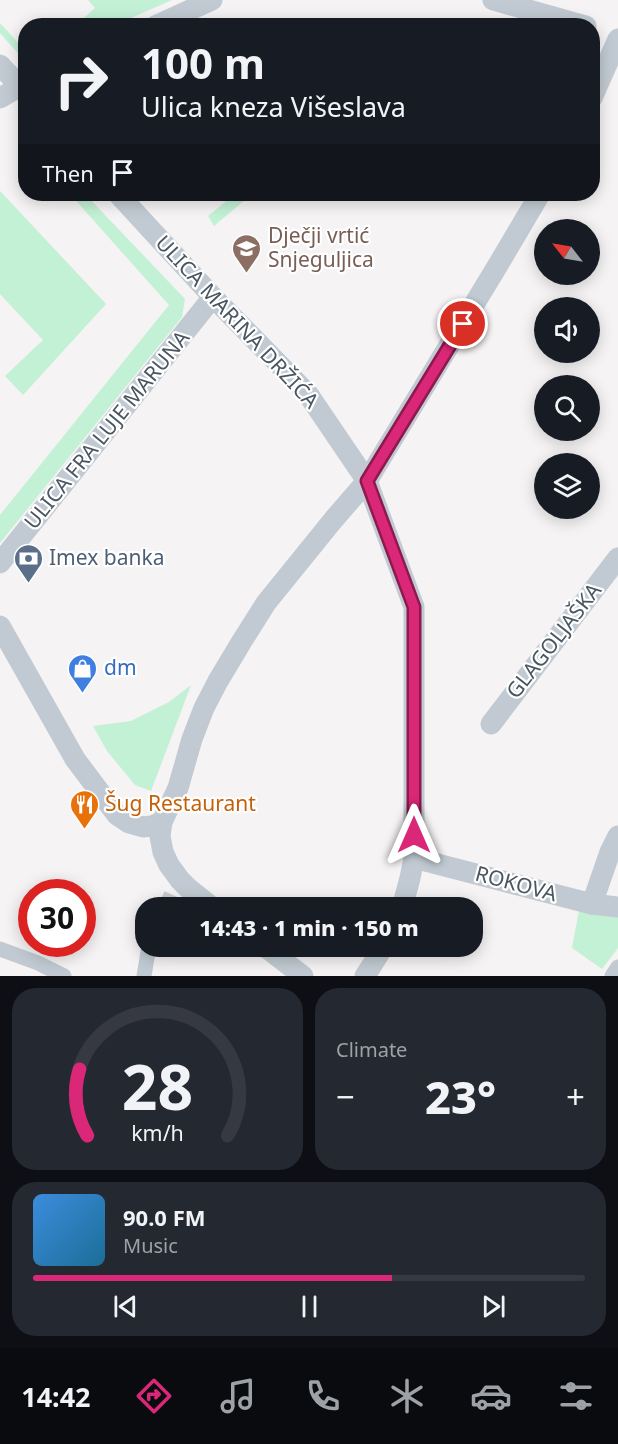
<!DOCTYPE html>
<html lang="en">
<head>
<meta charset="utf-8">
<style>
	body { margin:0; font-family:"Noto Sans",sans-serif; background:#242831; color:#f1f3f6; height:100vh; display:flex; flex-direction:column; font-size:22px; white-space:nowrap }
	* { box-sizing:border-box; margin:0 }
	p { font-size:20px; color:#9ea1a6 }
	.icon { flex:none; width:33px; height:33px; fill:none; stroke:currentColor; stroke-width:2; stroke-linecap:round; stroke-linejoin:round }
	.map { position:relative; height:976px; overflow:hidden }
	.details { display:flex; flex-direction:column; gap:12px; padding:12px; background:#0d0f14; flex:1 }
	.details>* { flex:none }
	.banner { position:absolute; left:18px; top:18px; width:582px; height:183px; border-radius:24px; box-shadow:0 3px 15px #0003; background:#171b24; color:#f1f3f6; overflow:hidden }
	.needle { width:39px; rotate:301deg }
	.fabs { position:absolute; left:534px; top:219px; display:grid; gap:12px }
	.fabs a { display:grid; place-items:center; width:66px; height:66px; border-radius:50%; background:#171b24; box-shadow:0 3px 15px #0003; font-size:30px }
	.speed { position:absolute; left:18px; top:879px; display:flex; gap:12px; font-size:30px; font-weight:700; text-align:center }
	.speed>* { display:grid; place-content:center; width:78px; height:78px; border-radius:50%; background:#171b24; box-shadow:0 3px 15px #0003; line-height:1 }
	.speed .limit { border:9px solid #d22; background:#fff; color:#111 }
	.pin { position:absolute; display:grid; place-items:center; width:51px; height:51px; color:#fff; margin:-26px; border:3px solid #fff; border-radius:50%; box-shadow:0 2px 6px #0007 }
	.me { position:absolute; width:66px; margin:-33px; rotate:0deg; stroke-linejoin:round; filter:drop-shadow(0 0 4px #0008) }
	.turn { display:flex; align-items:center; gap:21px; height:126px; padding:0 24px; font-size:27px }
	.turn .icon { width:78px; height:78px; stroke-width:2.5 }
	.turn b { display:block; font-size:42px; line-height:51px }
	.then { display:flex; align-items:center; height:57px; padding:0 24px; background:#0003; gap:12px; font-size:22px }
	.big { font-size:45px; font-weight:800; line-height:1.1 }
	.details .card { flex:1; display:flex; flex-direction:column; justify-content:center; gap:9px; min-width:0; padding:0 21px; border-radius:24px; background:#242831 }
	.details .dial { align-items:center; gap:0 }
	.dial svg { height:156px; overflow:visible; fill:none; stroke:#363941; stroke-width:7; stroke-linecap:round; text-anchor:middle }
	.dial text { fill:#f1f3f6; stroke:none }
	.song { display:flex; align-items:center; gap:18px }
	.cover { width:72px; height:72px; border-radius:9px; background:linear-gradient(135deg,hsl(210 70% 55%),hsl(200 70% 35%)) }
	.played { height:6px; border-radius:3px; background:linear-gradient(90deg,#db2777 65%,#363941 65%) }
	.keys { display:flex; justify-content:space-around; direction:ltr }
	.heat { display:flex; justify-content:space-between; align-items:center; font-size:33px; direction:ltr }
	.details .tiles { flex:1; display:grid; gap:12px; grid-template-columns:1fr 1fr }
	.card:last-child { grid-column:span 2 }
	.trip { position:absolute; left:135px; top:897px; width:348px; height:60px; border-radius:24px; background:#171b24; box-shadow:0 3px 15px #0003; font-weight:800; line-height:60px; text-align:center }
	.tab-bar { display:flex; height:96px; justify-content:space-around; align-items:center; background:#090b0e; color:#9ea1a6 }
	.tab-bar .icon { width:42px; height:42px }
	.tab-bar .selected { color:#db2777 }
	.tab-bar b { font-size:27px; color:#f1f3f6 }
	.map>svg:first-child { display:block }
	.green { fill:#c3f1d5 }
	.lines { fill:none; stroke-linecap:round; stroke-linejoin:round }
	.pedestrian-tunnel { stroke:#caccce; stroke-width:15; stroke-dasharray:15 8; stroke-linecap:butt }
	.pedestrian { stroke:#c1cad2; stroke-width:15 }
	.minor { stroke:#c1cad2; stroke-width:21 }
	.route-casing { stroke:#8e194d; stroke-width:15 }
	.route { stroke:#db2777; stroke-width:10 }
	.labels { text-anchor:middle; stroke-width:4.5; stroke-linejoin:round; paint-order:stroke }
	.education-label { font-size:21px; fill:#785e54; stroke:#fff; text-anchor:start }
	.street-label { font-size:21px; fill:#4a5661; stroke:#fff }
	.service-label { font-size:21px; fill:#4e5e75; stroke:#fff; text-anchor:start }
	.shop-label { font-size:21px; fill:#366cbe; stroke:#fff; text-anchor:start }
	.food-label { font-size:21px; fill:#c56008; stroke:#fff; text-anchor:start }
</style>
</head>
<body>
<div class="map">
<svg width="618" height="976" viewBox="0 0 618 976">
	<rect width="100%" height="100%" fill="#f5f3f3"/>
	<g class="green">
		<path d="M 88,0 L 172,0 L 115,25 L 76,25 L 95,8 Z"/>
		<path d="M 0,23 L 21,46 L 25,42 L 25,61 L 0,33 Z"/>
		<path d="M 0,191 L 106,304 L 23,395 L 5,376 L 43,340 L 0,294 Z"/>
		<path d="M 70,194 L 85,194 L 185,299 L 182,317 L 0,543 L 0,515 L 169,305 Z"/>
		<path d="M 235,194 L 252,194 L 214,226 L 208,216 Z"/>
		<path d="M 191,685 L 151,791 L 135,785 L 107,751 L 93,726 L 131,721 L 169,702 Z"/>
		<path d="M 579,910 L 618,917 L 618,948 L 602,969 L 572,948 Z"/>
	</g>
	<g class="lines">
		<path class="pedestrian-tunnel" d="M 165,908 L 172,893"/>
		<g class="pedestrian">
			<path d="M 0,949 L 38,963 L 64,976"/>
			<path d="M 144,976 L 149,946"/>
			<path d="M 612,976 L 618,967"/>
		</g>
		<g class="minor">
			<path d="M 493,0 L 586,26"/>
			<path d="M 155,26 L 212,0"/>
			<path d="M 0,65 L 26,93"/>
			<path d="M 0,98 L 26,83"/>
			<path d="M 592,98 L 618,39"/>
			<path d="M 118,194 L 213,297 L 308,394 L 367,481 L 414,607 L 414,858 L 410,878 L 402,908"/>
			<path d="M 0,563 L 213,297"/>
			<path d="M 0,626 L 75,759 L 117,815 L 129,823 L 143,827 L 152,826 L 162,822"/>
			<path d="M 491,724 L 618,558"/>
			<path d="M 414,858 L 592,904 L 618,907"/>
			<path d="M 592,904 L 610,852 L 618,836"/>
			<path d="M 213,908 L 188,888 L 180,880 L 169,865 L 163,852 L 160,836 L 162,822 L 178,788 L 192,739 L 204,708 L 218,681 L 242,641 L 266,603 L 334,519 L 367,481 L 498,265 L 540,194"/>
			<path d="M 264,946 L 303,976"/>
			<path d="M 365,976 L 384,946"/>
		</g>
	</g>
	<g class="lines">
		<defs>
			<path id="route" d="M 414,835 L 414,607 L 367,481 L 463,324"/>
		</defs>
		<use href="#route" class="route-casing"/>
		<use href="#route" class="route"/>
	</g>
	<defs>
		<symbol id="school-pin" viewBox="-11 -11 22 30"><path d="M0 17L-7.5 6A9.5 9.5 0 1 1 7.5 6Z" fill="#8d6e63" stroke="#fff"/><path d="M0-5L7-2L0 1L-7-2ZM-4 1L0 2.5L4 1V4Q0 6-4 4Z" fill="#fff"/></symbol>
		<symbol id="bank-pin" viewBox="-11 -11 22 30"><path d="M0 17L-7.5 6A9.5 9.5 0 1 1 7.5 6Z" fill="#5c6f8a" stroke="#fff"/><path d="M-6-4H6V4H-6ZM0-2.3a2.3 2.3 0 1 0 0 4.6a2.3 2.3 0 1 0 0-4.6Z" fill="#fff"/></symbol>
		<symbol id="shop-pin" viewBox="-11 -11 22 30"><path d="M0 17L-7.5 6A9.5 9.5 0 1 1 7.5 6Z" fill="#3f7fe0" stroke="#fff"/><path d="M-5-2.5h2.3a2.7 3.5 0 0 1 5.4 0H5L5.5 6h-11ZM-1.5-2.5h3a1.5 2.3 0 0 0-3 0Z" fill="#fff"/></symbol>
		<symbol id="restaurant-pin" viewBox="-11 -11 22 30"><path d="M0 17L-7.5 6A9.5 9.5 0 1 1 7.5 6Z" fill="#e8710a" stroke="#fff"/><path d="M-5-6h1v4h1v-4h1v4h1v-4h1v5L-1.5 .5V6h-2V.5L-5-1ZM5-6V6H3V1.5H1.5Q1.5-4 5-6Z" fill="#fff"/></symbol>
	</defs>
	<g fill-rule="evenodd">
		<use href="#school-pin" x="230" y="232" width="33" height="45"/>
		<use href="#bank-pin" x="12" y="542" width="33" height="45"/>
		<use href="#shop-pin" x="66" y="652" width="33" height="45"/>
		<use href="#restaurant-pin" x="68" y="788" width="33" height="45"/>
	</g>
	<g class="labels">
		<g class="education-label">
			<text x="268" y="243">Dječji vrtić<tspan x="268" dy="24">Snjeguljica</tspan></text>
		</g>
		<g class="street-label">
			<text transform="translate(237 322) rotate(47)" y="7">ULICA MARINA DRŽIĆA</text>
			<text transform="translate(107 430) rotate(-51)" y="7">ULICA FRA LUJE MARUNA</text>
			<text transform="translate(554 641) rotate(-52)" y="7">GLAGOLJAŠKA</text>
			<text transform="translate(516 884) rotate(15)" y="7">ROKOVA</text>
		</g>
		<g class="service-label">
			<text x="49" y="565">Imex banka</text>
		</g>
		<g class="shop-label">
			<text x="104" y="675">dm</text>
		</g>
		<g class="food-label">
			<text x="105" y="811">Šug Restaurant</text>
		</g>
	</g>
</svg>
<div class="fabs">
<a><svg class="needle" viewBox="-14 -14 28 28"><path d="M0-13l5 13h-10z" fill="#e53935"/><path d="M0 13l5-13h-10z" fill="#9ea1a6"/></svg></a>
<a><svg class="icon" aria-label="sound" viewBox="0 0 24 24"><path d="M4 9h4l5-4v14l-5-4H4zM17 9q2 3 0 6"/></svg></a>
<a><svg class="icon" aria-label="search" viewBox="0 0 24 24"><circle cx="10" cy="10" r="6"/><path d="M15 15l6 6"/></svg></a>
<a><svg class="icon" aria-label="layers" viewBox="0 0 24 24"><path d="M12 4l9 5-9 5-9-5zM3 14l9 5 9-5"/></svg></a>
</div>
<div class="speed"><div class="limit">30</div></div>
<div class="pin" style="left:463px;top:324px;background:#d93025"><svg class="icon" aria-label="arrive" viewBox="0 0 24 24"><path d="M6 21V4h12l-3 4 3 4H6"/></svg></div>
<svg class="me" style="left:414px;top:835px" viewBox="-20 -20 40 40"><path d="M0-17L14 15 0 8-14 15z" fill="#db2777" stroke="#fff" stroke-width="4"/></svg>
<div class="trip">14:43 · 1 min · 150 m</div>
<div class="banner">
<div class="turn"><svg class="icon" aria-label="right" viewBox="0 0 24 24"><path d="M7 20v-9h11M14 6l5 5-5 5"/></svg><div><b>100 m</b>Ulica kneza Višeslava</div></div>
<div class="then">Then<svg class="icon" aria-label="arrive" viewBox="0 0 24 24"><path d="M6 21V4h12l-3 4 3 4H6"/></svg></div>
</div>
</div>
<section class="details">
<div class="tiles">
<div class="card dial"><svg viewBox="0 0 100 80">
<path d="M14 69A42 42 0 1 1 86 69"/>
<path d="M14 69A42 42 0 0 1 10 35" stroke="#db2777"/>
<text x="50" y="56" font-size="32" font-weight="700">28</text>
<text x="50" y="72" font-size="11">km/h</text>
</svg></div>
<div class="card"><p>Climate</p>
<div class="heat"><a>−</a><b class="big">23°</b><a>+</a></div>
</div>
<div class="card">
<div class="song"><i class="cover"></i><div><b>90.0 FM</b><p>Music</p></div></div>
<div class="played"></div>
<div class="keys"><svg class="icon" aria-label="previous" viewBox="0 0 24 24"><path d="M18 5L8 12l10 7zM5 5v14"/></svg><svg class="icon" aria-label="pause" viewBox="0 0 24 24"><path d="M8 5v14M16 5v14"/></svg><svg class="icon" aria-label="next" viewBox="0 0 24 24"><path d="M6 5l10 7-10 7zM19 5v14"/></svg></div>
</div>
</div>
</section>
<nav class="tab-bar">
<b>14:42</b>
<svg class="icon selected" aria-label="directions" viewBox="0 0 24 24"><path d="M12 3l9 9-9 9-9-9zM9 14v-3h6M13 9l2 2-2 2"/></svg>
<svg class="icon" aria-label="music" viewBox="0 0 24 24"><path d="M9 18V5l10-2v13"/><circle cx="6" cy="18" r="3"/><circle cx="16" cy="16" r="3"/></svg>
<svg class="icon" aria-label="phone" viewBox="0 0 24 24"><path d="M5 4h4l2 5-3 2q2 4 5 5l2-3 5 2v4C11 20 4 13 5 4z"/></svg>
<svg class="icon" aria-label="climate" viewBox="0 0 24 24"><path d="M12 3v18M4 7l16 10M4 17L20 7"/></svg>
<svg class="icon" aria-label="car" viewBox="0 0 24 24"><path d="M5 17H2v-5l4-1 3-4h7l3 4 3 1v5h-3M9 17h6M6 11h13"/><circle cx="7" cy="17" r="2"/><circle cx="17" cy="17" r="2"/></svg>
<svg class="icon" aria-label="filters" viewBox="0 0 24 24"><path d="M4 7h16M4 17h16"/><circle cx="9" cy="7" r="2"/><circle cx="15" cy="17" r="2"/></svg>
</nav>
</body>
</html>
